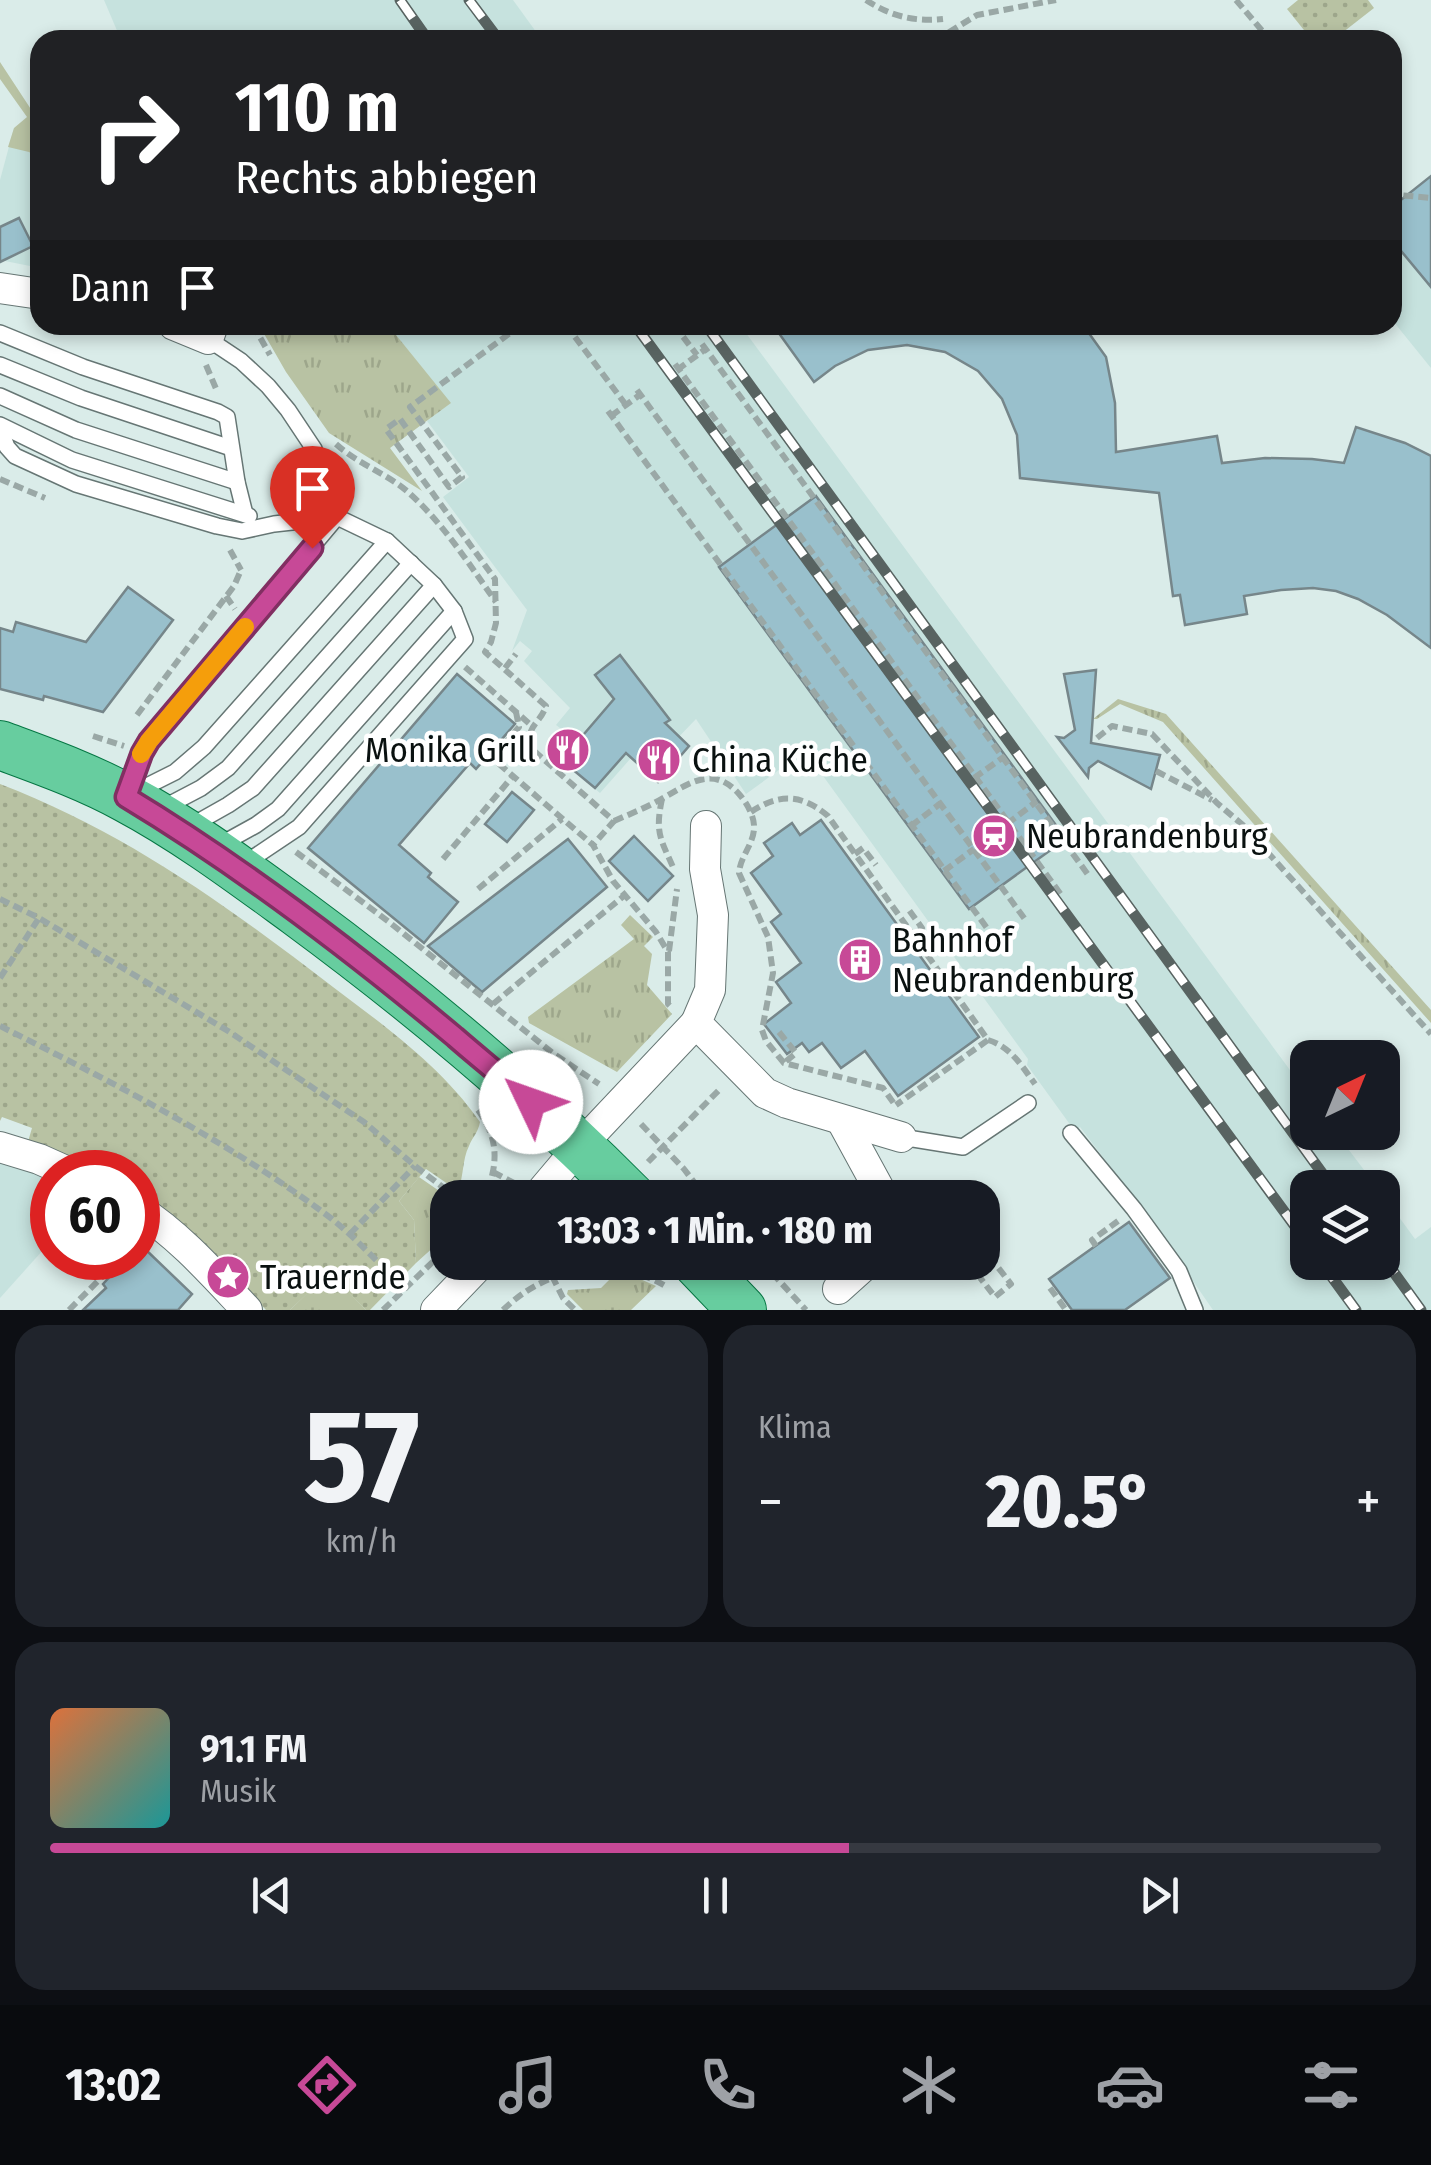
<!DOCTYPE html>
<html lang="de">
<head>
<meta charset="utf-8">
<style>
	body { margin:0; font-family:"Fira Sans Condensed",sans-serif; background:#20242c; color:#f1f3f6; height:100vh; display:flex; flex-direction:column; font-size:38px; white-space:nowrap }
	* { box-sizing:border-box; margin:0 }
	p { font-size:32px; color:#9ea1a6 }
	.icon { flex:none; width:55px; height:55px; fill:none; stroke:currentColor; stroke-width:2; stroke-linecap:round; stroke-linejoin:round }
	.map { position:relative; height:1310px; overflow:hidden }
	.sheet { display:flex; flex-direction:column; gap:15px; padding:15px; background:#0d0f14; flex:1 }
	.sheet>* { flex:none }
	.guide { position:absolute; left:30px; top:30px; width:1372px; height:305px; border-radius:30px; box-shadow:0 5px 15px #0003; background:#202124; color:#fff; overflow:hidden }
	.needle { width:65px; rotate:43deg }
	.tools { position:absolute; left:1290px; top:1040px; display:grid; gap:20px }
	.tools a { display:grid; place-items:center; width:110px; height:110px; border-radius:20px; background:#171b24; box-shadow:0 5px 15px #0003; font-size:50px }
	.speed { position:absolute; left:30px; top:1150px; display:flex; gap:20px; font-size:50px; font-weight:700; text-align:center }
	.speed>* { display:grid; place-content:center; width:130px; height:130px; border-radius:50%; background:#171b24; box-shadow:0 5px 15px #0003; line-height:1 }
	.speed .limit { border:15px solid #d22; background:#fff; color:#111 }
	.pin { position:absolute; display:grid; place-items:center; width:85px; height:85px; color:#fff; margin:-102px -42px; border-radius:50% 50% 50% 0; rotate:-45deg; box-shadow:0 0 10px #0007 }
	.pin .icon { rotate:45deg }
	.me { position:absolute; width:110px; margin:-55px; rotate:312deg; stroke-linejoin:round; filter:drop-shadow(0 0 8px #0008) }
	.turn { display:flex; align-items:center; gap:35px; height:210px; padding:0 40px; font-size:45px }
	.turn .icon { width:130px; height:130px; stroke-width:2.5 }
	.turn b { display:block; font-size:70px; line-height:85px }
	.then { display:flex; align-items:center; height:95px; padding:0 40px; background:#0003; gap:20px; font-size:38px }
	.big { font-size:75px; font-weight:800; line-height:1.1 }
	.sheet .card { flex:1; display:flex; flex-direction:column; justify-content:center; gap:15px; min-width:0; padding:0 35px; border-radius:30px; background:#20242c }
	.sheet .dial { align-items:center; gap:0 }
	.dial b { font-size:130px; line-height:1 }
	.song { display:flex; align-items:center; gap:30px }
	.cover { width:120px; height:120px; border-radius:15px; background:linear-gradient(135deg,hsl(20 70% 55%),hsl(180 70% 35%)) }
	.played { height:10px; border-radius:5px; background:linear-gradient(90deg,#c74997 60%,#363941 60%) }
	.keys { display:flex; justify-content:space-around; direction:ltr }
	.heat { display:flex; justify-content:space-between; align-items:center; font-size:55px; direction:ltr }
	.sheet .tiles { flex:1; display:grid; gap:15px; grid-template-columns:1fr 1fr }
	.card:last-child { grid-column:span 2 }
	.trip { position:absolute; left:430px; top:1180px; width:570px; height:100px; border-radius:30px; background:#171b24; box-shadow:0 5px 15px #0003; font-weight:800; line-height:100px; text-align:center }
	.dock { display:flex; height:160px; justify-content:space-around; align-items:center; background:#090b0e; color:#9ea1a6 }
	.dock .icon { width:70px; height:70px }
	.dock .selected { color:#c74997 }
	.dock b { font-size:45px; color:#f1f3f6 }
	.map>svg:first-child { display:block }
	.built { fill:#c6e2de }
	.grass { fill:url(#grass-tufts) }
	.park { fill:url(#park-dots) }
	.building { fill:#99c0cc; stroke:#76868a; stroke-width:2.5 }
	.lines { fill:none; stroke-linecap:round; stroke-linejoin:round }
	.lane-casing { stroke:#667674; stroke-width:18 }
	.street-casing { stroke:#667674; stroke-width:32 }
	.primary-casing { stroke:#057643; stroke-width:50 }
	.path { stroke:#9aa8a6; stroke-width:6; stroke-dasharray:10 5; stroke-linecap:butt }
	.lane { stroke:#fff; stroke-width:15 }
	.street { stroke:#fff; stroke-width:30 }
	.primary { stroke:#67cd9f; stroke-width:48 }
	.rail-casing { stroke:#586361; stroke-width:11 }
	.rail { stroke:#fff; stroke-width:8; stroke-dasharray:22; stroke-linecap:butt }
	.route-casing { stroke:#812f62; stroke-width:25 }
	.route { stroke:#c74997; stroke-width:18 }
	.slow { stroke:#f59e0b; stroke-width:18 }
	.labels { text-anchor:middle; stroke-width:9; stroke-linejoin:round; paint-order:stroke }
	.poi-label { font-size:35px; fill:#0a1110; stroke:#fff; text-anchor:start }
</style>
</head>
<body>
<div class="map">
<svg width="1431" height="1310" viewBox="0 0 1431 1310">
	<defs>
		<pattern id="grass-tufts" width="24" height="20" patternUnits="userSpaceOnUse" patternTransform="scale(2.5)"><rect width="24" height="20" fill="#b8c2a3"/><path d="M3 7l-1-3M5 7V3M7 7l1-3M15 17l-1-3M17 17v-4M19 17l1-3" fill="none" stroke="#9da68b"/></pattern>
		<pattern id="park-dots" width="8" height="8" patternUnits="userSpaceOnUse" patternTransform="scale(2.5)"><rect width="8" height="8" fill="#b8c2a3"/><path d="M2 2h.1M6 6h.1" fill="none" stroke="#9da68b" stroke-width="1.8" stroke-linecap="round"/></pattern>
	</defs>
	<rect width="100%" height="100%" fill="#daece9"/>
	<g class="built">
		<path d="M 104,0 L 513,0 L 542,40 L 121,40 Z"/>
		<path d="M 14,128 L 40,134 L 40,260 L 30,266 L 0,260 L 0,180 Z"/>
		<path d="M 1392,193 L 1396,205 L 1431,248 L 1431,368 L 1393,321 Z"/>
		<path d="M 388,325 L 740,325 L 1307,1093 L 1308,1132 L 1336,1133 L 1377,1187 L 1308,1188 L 1308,1262 L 1382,1262 L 1383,1195 L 1415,1239 L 1431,1227 L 1431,1310 L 1213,1310 L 1148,1216 L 1080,1127 L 1074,1130 L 1027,1065 L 1028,1059 L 805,751 L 746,794 L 696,719 L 670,746 L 680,757 L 658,782 L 631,758 L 600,793 L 548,749 L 564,731 L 556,725 L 570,708 L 524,661 L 532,651 L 520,641 L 512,651 L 527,610 L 443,497 L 469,477 L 427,421 L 450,403 Z"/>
		<path d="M 0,1156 L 52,1177 L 52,1240 L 0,1298 Z"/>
	</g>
	<g class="grass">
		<path d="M 0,62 L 40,123 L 40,159 L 29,152 L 8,147 L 14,128 L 27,117 L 0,79 Z"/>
		<path d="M 259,325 L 388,325 L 451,403 L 390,448 L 422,491 L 329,433 L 286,372 Z"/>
		<path d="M 1118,699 L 1166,714 L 1431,1010 L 1431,1023 L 1163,722 L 1120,704 L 1097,719 L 1093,719 Z"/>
		<path d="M 630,915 L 653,937 L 644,946 L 652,954 L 647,985 L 672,1014 L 617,1072 L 529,1023 L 528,1017 L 634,939 L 621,925 Z"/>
		<path d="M 419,1177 L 448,1197 L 447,1235 L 416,1263 L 414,1220 L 399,1201 Z"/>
		<path d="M 329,1272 L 366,1310 L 290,1310 Z"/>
		<path d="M 616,1273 L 631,1275 L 656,1286 L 631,1310 L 583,1310 L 567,1294 L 568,1290 L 601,1288 Z"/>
	</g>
	<g class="park">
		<path d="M 1298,0 L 1368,0 L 1374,8 L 1333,40 L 1312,40 L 1287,9 Z"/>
		<path d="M 0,784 C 127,833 226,905 333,987 C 386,1027 442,1067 480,1122 C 478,1133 473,1136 469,1146 C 462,1160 464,1176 458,1191 L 426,1169 L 399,1201 L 414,1220 L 416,1263 L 370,1310 L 366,1310 L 329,1273 L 290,1310 L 266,1310 L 225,1266 L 138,1197 L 138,1172 L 91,1172 L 45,1150 L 27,1145 L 32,1128 L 2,1117 L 0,1121 Z"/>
	</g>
	<g class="building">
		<path d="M 1431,176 L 1431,287 L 1392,240 L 1392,207 Z"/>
		<path d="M 19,218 L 33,246 L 0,262 L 0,227 Z"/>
		<path d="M 773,325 L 1083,325 L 1106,357 L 1115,403 L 1116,452 L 1217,436 L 1222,463 L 1265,458 L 1312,459 L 1344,463 L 1356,427 L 1405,443 L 1431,456 L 1431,648 L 1387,615 L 1358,599 L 1336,591 L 1313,588 L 1281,590 L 1244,596 L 1247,614 L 1185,625 L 1180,595 L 1173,596 L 1159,493 L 1020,478 L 1017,435 L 1002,399 L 978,371 L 945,352 L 907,345 L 868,350 L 835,366 L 814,382 Z"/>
		<path d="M 816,496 L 1066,839 L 969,909 L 719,567 Z"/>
		<path d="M 128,587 L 173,620 L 103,712 L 44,696 L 43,700 L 0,689 L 0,628 L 13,632 L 16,622 L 86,642 Z"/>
		<path d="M 620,655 L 670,720 L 665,723 L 689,746 L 658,782 L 626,753 L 595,788 L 548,749 L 565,730 L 578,741 L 614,699 L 595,675 Z"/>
		<path d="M 1096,670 L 1091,743 L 1160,755 L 1151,789 L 1098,761 L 1089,768 L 1088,777 L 1057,737 L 1064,738 L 1075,730 L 1064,674 Z"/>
		<path d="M 457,674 L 515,724 L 476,769 L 470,763 L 399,845 L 431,873 L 428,877 L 458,902 L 424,943 L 308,848 Z"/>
		<path d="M 512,792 L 534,810 L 507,842 L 485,824 Z"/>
		<path d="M 821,820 L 979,1037 L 898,1096 L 865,1051 L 841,1068 L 822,1043 L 809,1052 L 802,1043 L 787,1054 L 764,1024 L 791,1003 L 776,982 L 801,963 L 771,922 L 781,914 L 751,873 L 773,856 L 764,843 L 792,823 L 800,835 Z"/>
		<path d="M 634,836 L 673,876 L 648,901 L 609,861 Z"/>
		<path d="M 568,839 L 607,887 L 482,992 L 428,946 Z"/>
		<path d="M 1129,1222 L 1170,1278 L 1125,1310 L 1072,1310 L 1049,1279 Z"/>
		<path d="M 145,1249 L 192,1294 L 178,1310 L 83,1310 L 106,1288 L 103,1284 L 127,1258 L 138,1258 Z"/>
	</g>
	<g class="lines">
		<defs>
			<g id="lane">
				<path d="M 0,333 L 83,367 L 218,412 L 227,417 L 237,482 L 245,514"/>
				<path d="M 208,339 L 241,361 L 268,386 L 288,410 L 314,449 L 337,517"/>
				<path d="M 0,365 L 81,398 L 231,448"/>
				<path d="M 0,396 L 76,430 L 237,482"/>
				<path d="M 0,425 L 72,460 L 249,516"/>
				<path d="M 0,429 L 7,447 L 15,456 L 76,484 L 217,526 L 242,531 L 274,524 L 337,517 L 387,541 L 434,585 L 454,611 L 465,639 L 299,827 L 241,866"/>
				<path d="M 133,793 L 175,772 L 204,747 L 387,541"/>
				<path d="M 126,795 L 141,753 L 149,741 L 337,517"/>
				<path d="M 161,809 L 201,788 L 228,768 L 411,563"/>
				<path d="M 189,827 L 228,805 L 253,788 L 434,585"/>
				<path d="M 218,846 L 256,825 L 278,809 L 454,611"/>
				<path d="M 1071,1133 L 1134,1209 L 1179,1271 L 1195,1310"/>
				<path d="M 901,1137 L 963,1147 L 1028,1103"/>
			</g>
			<g id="street">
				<path d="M 0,288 L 40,294"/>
				<path d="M 174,325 L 208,339 L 213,325"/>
				<path d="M 706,826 L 705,869 L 713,915 L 710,990 L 696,1023 L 765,1093 L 787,1103 L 901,1137"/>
				<path d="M 842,1121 L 884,1198"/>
				<path d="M 0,1147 L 39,1159 L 68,1172"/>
				<path d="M 536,1198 L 579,1147 L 696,1023"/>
				<path d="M 138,1209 C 179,1235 214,1275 247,1310"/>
				<path d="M 838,1289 L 868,1262"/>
				<path d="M 436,1310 L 482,1262"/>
			</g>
			<g id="primary">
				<path d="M 0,745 C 43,761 86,776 126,798 C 186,830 242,872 297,912 C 415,999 529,1094 632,1198"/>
				<path d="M 696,1262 L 742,1310"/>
			</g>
		</defs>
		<use href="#lane" class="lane-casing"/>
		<use href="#street" class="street-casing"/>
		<use href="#primary" class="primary-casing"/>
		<g class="path">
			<path d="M 866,0 C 890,16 914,22 943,19"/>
			<path d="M 1236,0 L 1270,40"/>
			<path d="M 936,40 L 977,15 L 1056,0"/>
			<path d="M 1392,187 L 1399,195 L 1431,198"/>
			<path d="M 253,325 L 270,355"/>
			<path d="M 521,325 L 410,407 L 462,477 L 449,487 L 400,419 L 386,429 L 495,579 L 496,623 L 491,642 L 485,652 L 546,706 C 540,725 523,726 533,750 L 614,821 L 593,845"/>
			<path d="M 566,325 L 626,405"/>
			<path d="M 674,325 L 697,355"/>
			<path d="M 702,344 L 1089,876"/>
			<path d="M 675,364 L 1062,896"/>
			<path d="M 206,365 L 217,391"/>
			<path d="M 677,370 L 707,348"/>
			<path d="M 637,390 L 1027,922"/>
			<path d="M 608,411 L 998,943"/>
			<path d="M 611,416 L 641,394"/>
			<path d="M 336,444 C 358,464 386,473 408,492 C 443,523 469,564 496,602"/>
			<path d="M 0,479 L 45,498"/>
			<path d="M 230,550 L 241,570"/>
			<path d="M 226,596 L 235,609"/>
			<path d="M 465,667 L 532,726"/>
			<path d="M 505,668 L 516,654"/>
			<path d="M 516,712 L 519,727 L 499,750 L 497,755 L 499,764 L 593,845 L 613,881 L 656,932 L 668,952 L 668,1004 L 670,1006"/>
			<path d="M 137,715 L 234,586 L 241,570"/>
			<path d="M 93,736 L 124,746"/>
			<path d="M 1097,738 L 1112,726 L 1152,734 L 1217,803 L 1244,826 L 1431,1034"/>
			<path d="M 1156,771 L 1212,800"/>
			<path d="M 974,778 L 1005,756"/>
			<path d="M 662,799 C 655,832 660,838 673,867"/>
			<path d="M 751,812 C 779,793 802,794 828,816 L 988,1040 L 896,1105"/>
			<path d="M 614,821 C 630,814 648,807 663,798 C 690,783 713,765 739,794 C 747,803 755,817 754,829 C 753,845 740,857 739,873 L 768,937 L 773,973 L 762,1030 L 766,1041 L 784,1063 L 883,1088 L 895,1105"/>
			<path d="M 1007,824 L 1037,801"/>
			<path d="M 911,826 L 941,803"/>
			<path d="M 296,852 L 389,922 L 554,1054 L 599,1084"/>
			<path d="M 855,854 L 863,848 L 876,865"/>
			<path d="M 443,859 L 513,776"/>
			<path d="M 944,871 L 974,849"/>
			<path d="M 478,889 L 562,819"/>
			<path d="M 0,899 L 39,918 L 228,1031 L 364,1122 L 415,1166 L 457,1198"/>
			<path d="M 907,939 L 922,928 L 909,910"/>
			<path d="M 669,951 L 677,889"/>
			<path d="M 0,978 L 39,918"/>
			<path d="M 493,1004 L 625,895"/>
			<path d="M 0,1026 C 114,1083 230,1142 332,1219 C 358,1240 380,1265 404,1288"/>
			<path d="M 779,1032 L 796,1053 L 784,1063"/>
			<path d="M 988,1040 C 1011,1047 1021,1065 1035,1084"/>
			<path d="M 478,1110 C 499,1139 499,1165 484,1198"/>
			<path d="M 641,1124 L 684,1169 L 706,1198"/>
			<path d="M 648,1162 L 720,1089"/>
			<path d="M 493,1172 L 514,1183"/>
			<path d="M 911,1182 L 923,1198"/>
			<path d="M 350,1234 L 415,1166"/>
			<path d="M 1096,1246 L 1092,1240 L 1118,1221"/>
			<path d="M 762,1262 L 806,1310"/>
			<path d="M 968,1262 L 995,1297 L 1011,1284 L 982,1247"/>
			<path d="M 552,1276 L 563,1298 L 575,1310"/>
			<path d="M 1050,1288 L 1066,1310"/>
			<path d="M 69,1310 L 121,1258"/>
			<path d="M 383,1310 L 448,1247"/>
			<path d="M 503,1310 C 547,1267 613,1254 667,1287"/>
		</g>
		<use href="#lane" class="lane"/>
		<use href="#street" class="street"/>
		<use href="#primary" class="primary"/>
		<defs>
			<g id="rail">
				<path d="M 400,0 L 428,40"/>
				<path d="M 469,0 L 499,40"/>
				<path d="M 635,325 L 1308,1244"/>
				<path d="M 706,325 L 1333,1188"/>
				<path d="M 1382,1256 L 1421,1310"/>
				<path d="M 1321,1262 L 1356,1310"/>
			</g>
		</defs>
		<use href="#rail" class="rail-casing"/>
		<use href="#rail" class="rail"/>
	</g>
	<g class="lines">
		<defs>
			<path id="route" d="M 312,548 L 149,741 L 142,753 L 126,797 C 242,867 351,950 455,1037 C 480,1059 506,1079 531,1102"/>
		</defs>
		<use href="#route" class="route-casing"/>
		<use href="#route" class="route"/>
		<path class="slow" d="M 141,754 L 149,741 L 245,627"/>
	</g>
	<defs>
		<symbol id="restaurant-disc" viewBox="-11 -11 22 22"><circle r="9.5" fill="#c74997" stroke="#fff"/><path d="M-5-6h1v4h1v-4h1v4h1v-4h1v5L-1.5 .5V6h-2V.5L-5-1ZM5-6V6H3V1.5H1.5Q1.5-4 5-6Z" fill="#fff"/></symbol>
		<symbol id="station-disc" viewBox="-11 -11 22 22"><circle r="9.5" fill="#c74997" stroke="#fff"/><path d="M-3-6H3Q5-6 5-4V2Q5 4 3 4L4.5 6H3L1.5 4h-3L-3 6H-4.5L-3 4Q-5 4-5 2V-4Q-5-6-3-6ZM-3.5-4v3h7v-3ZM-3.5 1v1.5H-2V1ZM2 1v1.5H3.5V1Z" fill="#fff"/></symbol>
		<symbol id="building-disc" viewBox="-11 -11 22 22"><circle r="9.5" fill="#c74997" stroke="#fff"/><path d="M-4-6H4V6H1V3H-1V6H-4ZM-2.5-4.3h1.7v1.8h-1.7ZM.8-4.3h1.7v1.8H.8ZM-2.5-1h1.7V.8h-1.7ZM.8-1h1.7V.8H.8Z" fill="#fff"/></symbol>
		<symbol id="sight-disc" viewBox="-11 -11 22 22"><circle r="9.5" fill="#c74997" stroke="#fff"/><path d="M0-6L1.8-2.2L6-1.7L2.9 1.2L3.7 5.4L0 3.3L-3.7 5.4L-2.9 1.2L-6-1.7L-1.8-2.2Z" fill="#fff"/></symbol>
	</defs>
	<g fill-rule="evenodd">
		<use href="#restaurant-disc" x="543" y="725" width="50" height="50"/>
		<use href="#restaurant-disc" x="634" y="735" width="50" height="50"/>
		<use href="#station-disc" x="969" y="811" width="50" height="50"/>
		<use href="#building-disc" x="835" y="935" width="50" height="50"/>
		<use href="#sight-disc" x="203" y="1252" width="50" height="50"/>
	</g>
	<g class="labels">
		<g class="poi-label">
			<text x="536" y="762" text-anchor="end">Monika Grill</text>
			<text x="692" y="772">China Küche</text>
			<text x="1026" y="848">Neubrandenburg</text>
			<text x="892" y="952">Bahnhof<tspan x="892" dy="40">Neubrandenburg</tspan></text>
			<text x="260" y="1289">Trauernde</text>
		</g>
	</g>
</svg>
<div class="tools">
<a><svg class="needle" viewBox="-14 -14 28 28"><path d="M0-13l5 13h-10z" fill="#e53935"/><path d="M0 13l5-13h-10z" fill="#9ea1a6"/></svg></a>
<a><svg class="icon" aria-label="layers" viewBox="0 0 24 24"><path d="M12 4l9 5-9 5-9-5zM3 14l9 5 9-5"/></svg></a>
</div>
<div class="speed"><div class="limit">60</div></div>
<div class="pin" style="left:312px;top:548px;background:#d93025"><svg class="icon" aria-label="arrive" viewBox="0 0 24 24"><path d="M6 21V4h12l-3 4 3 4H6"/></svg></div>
<svg class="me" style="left:531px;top:1102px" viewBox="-20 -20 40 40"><circle r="19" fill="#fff"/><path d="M0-13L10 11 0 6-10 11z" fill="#c74997"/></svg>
<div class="trip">13:03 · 1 Min. · 180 m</div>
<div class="guide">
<div class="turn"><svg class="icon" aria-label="right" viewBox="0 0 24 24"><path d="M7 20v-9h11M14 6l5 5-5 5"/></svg><div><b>110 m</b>Rechts abbiegen</div></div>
<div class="then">Dann<svg class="icon" aria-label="arrive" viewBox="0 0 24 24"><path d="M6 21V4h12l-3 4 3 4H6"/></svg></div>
</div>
</div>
<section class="sheet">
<div class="tiles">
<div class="card dial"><b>57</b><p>km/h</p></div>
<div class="card"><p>Klima</p>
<div class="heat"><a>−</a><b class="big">20.5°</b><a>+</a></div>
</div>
<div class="card">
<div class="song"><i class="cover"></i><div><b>91.1 FM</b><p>Musik</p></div></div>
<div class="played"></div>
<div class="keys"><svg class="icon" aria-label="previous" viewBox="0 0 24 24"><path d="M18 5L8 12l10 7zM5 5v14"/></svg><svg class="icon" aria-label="pause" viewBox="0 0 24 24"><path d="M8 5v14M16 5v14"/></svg><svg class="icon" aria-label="next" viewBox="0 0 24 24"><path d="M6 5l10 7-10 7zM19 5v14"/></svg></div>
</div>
</div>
</section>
<nav class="dock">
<b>13:02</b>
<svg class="icon selected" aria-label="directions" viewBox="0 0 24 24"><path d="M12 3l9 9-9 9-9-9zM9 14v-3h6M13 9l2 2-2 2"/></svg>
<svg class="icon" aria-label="music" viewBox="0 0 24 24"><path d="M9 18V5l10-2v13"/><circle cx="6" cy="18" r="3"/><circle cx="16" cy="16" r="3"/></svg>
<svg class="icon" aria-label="phone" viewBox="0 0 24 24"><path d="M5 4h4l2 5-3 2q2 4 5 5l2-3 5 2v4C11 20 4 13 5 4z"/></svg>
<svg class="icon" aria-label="climate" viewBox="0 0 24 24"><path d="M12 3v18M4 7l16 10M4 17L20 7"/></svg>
<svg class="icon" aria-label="car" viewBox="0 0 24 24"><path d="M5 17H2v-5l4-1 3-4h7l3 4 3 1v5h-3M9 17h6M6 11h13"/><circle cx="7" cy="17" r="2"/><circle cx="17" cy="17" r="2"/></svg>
<svg class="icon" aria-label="filters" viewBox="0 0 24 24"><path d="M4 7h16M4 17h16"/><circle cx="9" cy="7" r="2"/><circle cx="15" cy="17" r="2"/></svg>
</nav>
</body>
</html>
